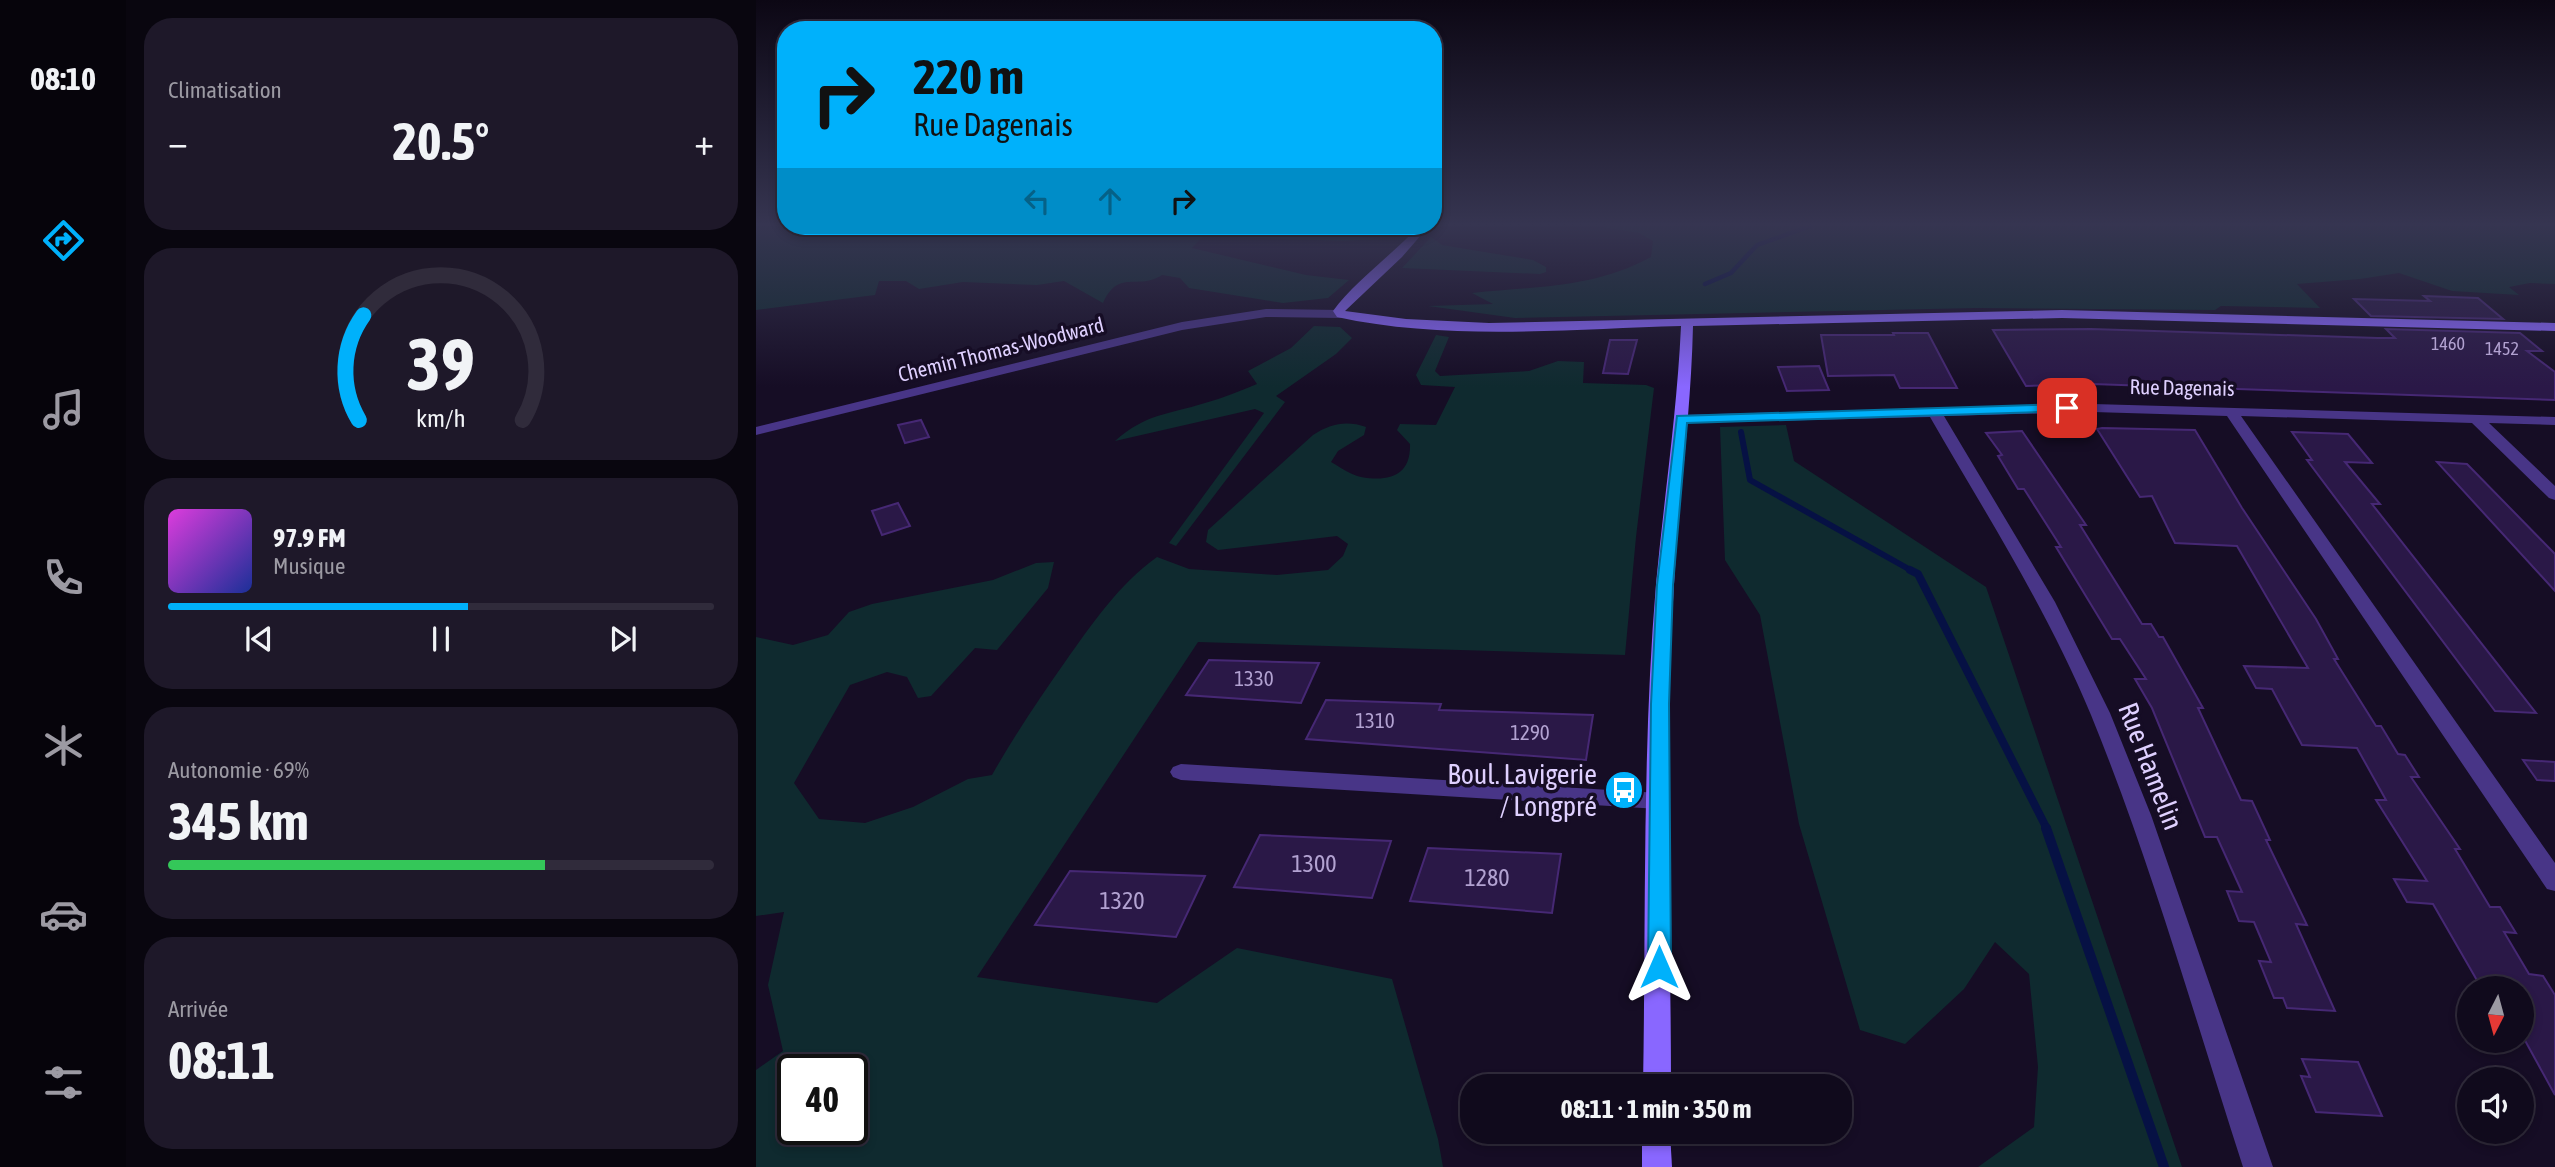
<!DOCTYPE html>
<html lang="fr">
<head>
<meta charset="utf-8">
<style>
	body { margin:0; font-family:"Asap Condensed",sans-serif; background:#1e1829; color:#f1f3f6; height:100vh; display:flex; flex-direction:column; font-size:26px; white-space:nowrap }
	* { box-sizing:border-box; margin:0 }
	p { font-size:23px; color:#9c9aa3 }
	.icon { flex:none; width:38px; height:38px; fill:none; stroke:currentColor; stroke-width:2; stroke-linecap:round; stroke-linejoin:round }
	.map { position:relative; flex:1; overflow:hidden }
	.panel { display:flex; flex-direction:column; gap:18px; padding:18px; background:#09060f; width:630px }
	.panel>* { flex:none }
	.guide { position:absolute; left:21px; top:21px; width:665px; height:214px; border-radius:28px; box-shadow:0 4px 10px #0003,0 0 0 2px #302b3b; background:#00b1fb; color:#111; overflow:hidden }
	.needle { width:46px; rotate:186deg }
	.buttons { position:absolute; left:1701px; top:976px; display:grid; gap:14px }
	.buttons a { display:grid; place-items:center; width:77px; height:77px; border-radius:50%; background:#100a1c; box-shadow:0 4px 10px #0003,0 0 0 2px #302b3b; font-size:35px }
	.speed { position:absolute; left:21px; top:1054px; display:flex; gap:14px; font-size:35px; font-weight:700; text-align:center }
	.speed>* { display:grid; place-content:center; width:91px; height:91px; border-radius:50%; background:#100a1c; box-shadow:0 4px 10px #0003,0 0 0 2px #302b3b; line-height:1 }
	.speed .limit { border:4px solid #111; border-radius:10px; background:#fff; color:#111 }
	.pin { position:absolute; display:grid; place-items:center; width:60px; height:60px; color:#fff; margin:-30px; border-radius:14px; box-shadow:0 4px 10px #0006 }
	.me { position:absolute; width:77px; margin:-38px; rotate:0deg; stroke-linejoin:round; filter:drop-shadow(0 0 5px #0008) }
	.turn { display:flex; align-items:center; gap:24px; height:147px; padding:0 21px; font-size:32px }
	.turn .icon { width:91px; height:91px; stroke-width:2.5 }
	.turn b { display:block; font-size:49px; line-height:60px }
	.lanes { display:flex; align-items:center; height:66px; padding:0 21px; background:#0003; justify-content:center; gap:35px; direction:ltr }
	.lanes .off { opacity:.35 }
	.big { font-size:52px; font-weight:700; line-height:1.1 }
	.panel .tile { flex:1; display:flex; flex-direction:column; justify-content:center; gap:10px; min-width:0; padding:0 24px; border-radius:28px; background:#1e1829 }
	.panel .dial { align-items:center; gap:0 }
	.dial svg { height:182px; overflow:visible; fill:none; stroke:#302b3b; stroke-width:7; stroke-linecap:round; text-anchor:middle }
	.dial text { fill:#f1f3f6; stroke:none }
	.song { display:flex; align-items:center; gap:21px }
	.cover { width:84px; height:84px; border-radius:10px; background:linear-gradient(135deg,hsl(300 70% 55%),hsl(230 70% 35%)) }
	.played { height:7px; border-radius:4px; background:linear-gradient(90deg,#00b1fb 55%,#302b3b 55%) }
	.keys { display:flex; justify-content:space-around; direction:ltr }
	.heat { display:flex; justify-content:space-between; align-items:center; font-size:38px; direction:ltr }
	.charge { height:10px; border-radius:5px; background:linear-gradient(90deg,#34c759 69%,#302b3b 0) }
	.trip { position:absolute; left:704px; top:1074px; width:392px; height:70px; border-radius:28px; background:#100a1c; box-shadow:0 4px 10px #0003,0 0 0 2px #302b3b; font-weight:700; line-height:70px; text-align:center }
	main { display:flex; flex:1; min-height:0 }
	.dock { display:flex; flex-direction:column; width:126px; justify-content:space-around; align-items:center; background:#06040b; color:#9c9aa3 }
	.dock .icon { width:49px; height:49px }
	.dock .on { color:#00b1fb }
	.dock b { font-size:32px; color:#f1f3f6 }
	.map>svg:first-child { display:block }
	.green { fill:#0f2a2f; fill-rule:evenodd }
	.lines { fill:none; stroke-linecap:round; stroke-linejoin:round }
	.stream-far3 { stroke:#061144; stroke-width:4.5 }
	.stream-far2 { stroke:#061144; stroke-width:6 }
	.stream-far1 { stroke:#061144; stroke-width:8 }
	.stream { stroke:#061144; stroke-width:10 }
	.building { fill:#2a1847; stroke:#462874; stroke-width:2 }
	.street { fill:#483587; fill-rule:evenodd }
	.secondary { fill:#8967ff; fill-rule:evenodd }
	.route { fill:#00b1fb; stroke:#0073a3; stroke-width:2 }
	.labels { text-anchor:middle; stroke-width:7; stroke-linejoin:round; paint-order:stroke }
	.far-number-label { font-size:18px; fill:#b2a2d1 }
	.far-street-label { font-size:21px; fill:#dfd0ff; stroke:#160d25 }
	.number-label { font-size:21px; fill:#b2a2d1 }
	.near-number-label { font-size:24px; fill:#b2a2d1 }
	.near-street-label { font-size:28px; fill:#dfd0ff; stroke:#160d25 }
	.near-poi-label { font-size:28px; fill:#dfd0ff; stroke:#160d25; text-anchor:end }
</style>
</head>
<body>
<main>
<nav class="dock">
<b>08:10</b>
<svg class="icon on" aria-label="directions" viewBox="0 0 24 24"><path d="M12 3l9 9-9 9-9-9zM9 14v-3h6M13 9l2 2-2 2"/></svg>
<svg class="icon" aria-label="music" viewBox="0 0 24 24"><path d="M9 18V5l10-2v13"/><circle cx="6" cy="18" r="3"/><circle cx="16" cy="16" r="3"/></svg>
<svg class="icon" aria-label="phone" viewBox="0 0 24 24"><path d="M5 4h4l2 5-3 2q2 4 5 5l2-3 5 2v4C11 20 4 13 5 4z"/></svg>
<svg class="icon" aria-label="climate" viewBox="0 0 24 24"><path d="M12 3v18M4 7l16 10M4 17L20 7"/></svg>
<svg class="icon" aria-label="car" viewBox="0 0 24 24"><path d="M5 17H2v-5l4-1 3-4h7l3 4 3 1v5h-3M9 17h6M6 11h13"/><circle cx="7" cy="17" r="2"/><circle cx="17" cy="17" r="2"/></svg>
<svg class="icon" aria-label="filters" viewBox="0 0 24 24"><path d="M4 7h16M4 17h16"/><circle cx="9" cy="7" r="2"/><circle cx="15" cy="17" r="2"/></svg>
</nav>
<section class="panel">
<div class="tile"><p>Climatisation</p>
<div class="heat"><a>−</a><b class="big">20.5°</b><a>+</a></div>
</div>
<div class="tile dial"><svg viewBox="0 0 100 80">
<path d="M14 69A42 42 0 1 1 86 69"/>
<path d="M14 69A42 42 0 0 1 16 23" stroke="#00b1fb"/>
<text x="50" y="56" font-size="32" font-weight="700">39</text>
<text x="50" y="72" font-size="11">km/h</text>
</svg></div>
<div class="tile">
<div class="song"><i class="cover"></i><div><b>97.9 FM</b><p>Musique</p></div></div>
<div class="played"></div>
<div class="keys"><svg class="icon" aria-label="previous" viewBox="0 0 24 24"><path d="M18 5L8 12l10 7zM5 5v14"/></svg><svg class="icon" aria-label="pause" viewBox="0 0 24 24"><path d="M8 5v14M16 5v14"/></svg><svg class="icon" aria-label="next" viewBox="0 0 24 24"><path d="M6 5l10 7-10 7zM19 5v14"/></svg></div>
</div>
<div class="tile"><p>Autonomie · 69%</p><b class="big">345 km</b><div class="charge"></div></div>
<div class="tile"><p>Arrivée</p><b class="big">08:11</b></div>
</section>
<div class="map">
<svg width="1799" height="1167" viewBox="0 0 1799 1167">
	<rect width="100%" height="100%" fill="#160d25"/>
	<g class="green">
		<path d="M 0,224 L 461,226 L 459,228 L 516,231 L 522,226 L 557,226 L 549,233 L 625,239 L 586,241 L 447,236 L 436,248 L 550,275 L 593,280 L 572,298 L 527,303 L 433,288 L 424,278 L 406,275 C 382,291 363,268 347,303 L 308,281 L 281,285 L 207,282 L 163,289 L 150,281 L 123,281 L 119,295 L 0,310 Z"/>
		<path d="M 827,224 L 1799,224 L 1799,284 L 1774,283 L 1753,287 L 1763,295 L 1696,291 L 1643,273 L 1604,279 L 1541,284 L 1564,308 L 1465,306 L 1459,310 L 1220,308 L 759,318 L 672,306 L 737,304 L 716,293 C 779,286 836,289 895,257 L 897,241 L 883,233 Z"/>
		<path d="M 675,237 L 686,245 L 777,260 L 790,267 L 790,272 L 784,274 L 646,268 Z"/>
		<path d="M 558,326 L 584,327 L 596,338 L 580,354 L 520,396 L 529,402 L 420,546 L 413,543 L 508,413 L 499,409 L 359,441 C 391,413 411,415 449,403 C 467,398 484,391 501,384 L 492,371 L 535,348 Z"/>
		<path d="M 680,335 L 693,337 L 679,371 L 684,376 L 773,371 L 802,361 L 828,362 L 827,383 L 890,385 L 898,388 L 880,537 L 869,655 L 442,642 L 221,977 L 401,1003 L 481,948 L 636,979 L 682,1139 L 687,1167 L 0,1167 L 0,1070 L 27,1051 L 12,985 L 28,912 L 0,916 L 0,637 L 37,645 L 72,635 L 93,612 L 116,604 L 237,580 L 280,563 L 298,562 L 292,588 L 241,650 L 219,648 L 175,696 L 162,698 L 151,677 L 131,672 L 94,685 L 38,783 L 63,819 L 109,823 L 157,807 L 212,779 L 236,775 C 258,736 283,699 309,662 C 336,624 363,584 401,557 L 433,569 L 521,575 L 572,570 L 587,556 L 592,544 L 581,536 L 462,550 L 450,542 L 452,530 L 557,435 C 574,424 590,420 610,427 L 608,435 L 582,451 L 575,462 C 584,467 595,475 605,477 C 633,482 655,476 654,444 L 641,430 L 644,424 L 680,425 L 699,387 L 665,385 L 660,375 ZM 37,1069 L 96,1069 L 96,1129 L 37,1129 Z"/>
		<path d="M 1030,425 L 1038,461 L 1230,587 L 1426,1167 L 1222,1167 L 1278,1127 L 1282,1067 L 1273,974 L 1239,942 L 1208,989 L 1149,1044 L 1104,1030 L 1043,824 L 1004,615 L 969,560 L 964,427 Z"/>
	</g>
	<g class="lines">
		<path class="stream-far3" d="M 949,284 L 975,273 L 1001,245 L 1060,224"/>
		<path class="stream-far2" d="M 985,432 L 994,480 L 1158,572"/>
		<path class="stream-far1" d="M 1154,570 L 1162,574 L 1291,829"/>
		<path class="stream" d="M 1290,828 L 1408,1167"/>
	</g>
	<g class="building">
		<path d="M 1668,296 L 1722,298 L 1747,319 L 1615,316 L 1598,299 L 1674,301 Z"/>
		<path d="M 1335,329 L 1622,338 L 1639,338 L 1630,329 L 1764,333 L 1786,351 L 1771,351 L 1799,372 L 1799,400 L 1336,384 L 1270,386 L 1237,330 Z"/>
		<path d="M 1137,333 L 1172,333 L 1201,388 L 1144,388 L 1138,375 L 1072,376 L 1065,335 L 1138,335 Z"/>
		<path d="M 854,340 L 881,340 L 872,374 L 847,373 Z"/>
		<path d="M 1063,366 L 1073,390 L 1031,391 L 1022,367 Z"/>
		<path d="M 165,420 L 173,437 L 149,443 L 142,425 Z"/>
		<path d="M 1346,428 L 1439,430 L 1486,508 L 1560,619 L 1582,659 L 1578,659 L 1620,726 L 1625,726 L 1642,754 L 1649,755 L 1663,777 L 1655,777 L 1704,849 L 1699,849 L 1734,907 L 1744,907 L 1760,933 L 1748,932 L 1773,974 L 1787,976 L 1799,995 L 1799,1095 L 1766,1035 L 1766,989 L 1726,989 L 1677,904 L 1651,902 L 1638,879 L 1671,881 L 1620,800 L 1630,800 L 1601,748 L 1546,745 L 1516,689 L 1500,688 L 1488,666 L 1552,668 L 1481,546 L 1419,543 L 1396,496 L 1384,497 L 1341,429 Z"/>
		<path d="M 1266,431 L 1330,525 L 1324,525 L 1386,624 L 1395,624 L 1403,637 L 1407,637 L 1447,708 L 1442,708 L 1485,800 L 1496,801 L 1514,840 L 1510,840 L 1551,925 L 1540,924 L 1579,1011 L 1531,1008 L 1527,998 L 1518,998 L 1503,961 L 1515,962 L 1498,922 L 1483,921 L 1471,891 L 1486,892 L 1461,837 L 1449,837 L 1396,708 L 1379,679 L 1390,679 L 1364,639 L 1356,639 L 1300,547 L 1305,547 L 1268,489 L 1262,489 L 1242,456 L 1246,455 L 1230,433 Z"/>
		<path d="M 1536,432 L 1592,434 L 1616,463 L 1589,462 L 1624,504 L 1616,504 L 1780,713 L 1739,711 L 1551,460 L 1556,460 Z"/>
		<path d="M 1681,462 L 1711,464 L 1799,554 L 1799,591 Z"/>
		<path d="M 142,503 L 154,526 L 126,535 L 116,511 Z"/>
		<path d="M 453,660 L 563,663 L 545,703 L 430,695 Z"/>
		<path d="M 570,700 L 685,704 L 683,710 L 837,715 L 830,760 L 550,739 Z"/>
		<path d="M 1767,760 L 1799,762 L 1799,781 L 1781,780 Z"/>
		<path d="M 504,835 L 635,841 L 616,898 L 478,887 Z"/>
		<path d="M 672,848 L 805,854 L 796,913 L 654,901 Z"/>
		<path d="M 314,871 L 449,876 L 420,937 L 279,925 Z"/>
		<path d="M 1546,1059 L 1602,1062 L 1626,1116 L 1560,1112 L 1545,1076 L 1554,1077 Z"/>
	</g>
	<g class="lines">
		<g class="street">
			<path d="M 510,309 L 585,310 L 591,314 L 585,318 L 510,317 L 426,330 L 0,435 L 0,427 L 426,322 Z"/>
			<path d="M 1337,404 L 1799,417 L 1799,425 L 1733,423 L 1799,486 L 1799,500 L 1793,498 L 1716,423 L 1485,416 L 1799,863 L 1799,891 L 1791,889 L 1471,416 L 1337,412 L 1188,416 L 1299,602 L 1354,713 L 1395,815 L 1517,1167 L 1487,1167 C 1438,1016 1395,862 1335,715 C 1292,611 1230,514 1174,417 L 925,423 L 918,419 L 925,415 Z"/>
			<path d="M 425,764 L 903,793 L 911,795 L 914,801 L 911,807 L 903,809 L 425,780 L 417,777 L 414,772 L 417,767 Z"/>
		</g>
		<g class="secondary">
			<path d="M 663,226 L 673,226 L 646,257 L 589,311 L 650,319 L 733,323 L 1306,310 L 1799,323 L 1799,331 L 1306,318 L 937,326 C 935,413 923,498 918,584 C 907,751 915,920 915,1087 L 887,1087 C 890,920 886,750 900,584 C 908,498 921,413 925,326 C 813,329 690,341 581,317 L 577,311 C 599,281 637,254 663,226 Z"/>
			<path d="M 886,1132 L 914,1132 L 916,1167 L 886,1167 Z"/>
		</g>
	</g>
	<linearGradient id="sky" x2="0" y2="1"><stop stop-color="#0c0714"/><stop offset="0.58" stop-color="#363551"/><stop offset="1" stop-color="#363551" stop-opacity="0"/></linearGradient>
	<rect width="1799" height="387" fill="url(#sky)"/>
	<path class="route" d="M 1311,404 L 1318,408 L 1316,411 L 931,423 L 917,585 L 913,704 L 915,967 L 911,974 L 903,977 L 895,974 L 892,967 L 895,704 L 901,585 L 921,416 Z"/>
	<defs>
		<symbol id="bus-disc" viewBox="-11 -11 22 22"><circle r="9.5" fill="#00b1fb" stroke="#160d25"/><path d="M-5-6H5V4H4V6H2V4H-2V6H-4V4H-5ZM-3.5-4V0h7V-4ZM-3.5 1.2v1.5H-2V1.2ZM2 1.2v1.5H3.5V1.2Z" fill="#fff"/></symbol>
	</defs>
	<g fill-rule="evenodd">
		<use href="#bus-disc" x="846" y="768" width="44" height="44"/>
	</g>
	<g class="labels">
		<g class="far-number-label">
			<text x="1692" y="350">1460</text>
			<text x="1746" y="355">1452</text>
		</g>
		<g class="far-street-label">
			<text transform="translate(245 350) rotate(-14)" y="7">Chemin Thomas-Woodward</text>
			<text transform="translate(1426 388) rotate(1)" y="7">Rue Dagenais</text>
		</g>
		<g class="number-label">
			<text x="498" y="686">1330</text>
			<text x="619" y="728">1310</text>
			<text x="774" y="740">1290</text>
		</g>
		<g class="near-number-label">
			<text x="558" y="872">1300</text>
			<text x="731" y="886">1280</text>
			<text x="366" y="909">1320</text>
		</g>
		<g class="near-street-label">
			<text transform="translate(1395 766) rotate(69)" y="10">Rue Hamelin</text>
		</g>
		<g class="near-poi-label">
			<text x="841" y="784">Boul. Lavigerie<tspan x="841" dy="32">/ Longpré</tspan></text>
		</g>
	</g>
</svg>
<div class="buttons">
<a><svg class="needle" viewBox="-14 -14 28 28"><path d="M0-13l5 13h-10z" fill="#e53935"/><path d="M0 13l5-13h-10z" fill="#9c9aa3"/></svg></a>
<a><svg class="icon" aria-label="sound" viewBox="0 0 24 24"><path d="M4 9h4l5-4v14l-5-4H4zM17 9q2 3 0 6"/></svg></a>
</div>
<div class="speed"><div class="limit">40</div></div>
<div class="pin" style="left:1311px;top:408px;background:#d93025"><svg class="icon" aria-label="arrive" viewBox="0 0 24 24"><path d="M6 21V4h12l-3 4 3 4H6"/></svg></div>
<svg class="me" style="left:903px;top:967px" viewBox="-20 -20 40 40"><path d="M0-17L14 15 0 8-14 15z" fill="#00b1fb" stroke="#fff" stroke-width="4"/></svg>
<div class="trip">08:11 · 1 min · 350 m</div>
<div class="guide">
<div class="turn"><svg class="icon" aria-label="right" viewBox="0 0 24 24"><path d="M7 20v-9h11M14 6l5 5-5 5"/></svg><div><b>220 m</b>Rue Dagenais</div></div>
<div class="lanes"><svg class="icon off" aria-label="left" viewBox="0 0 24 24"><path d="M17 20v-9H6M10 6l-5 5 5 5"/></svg><svg class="icon off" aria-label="ahead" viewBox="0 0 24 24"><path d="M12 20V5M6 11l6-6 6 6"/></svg><svg class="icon" aria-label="right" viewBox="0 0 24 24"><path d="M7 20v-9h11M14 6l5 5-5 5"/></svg></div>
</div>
</div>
</main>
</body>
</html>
